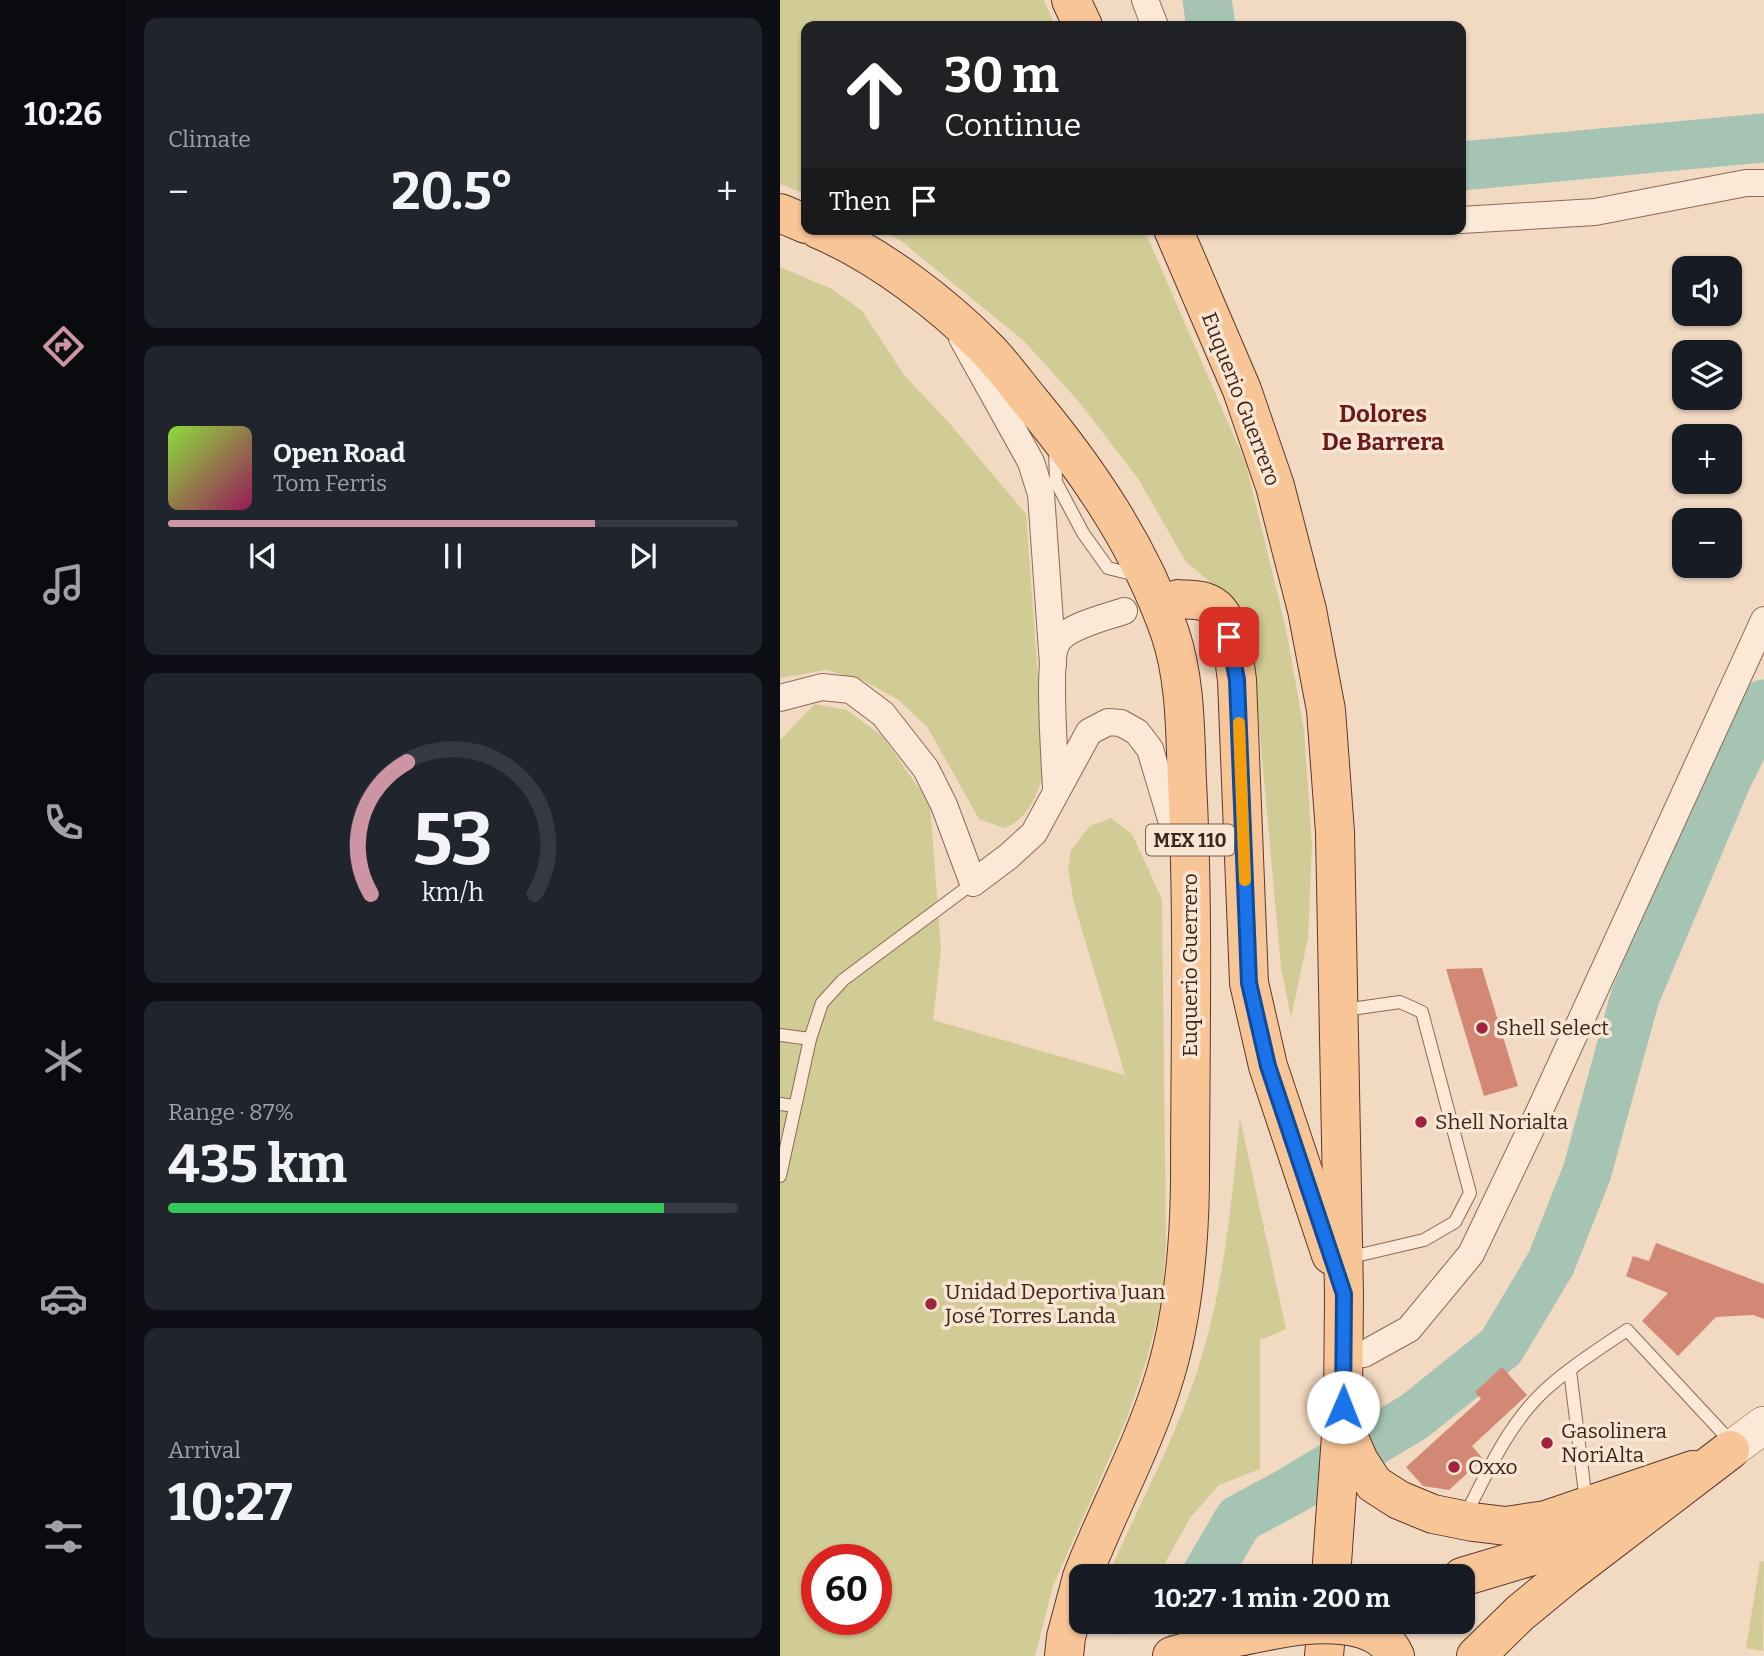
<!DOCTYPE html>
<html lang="en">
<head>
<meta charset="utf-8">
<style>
	body { margin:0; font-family:Bitter,serif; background:#20242c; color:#f1f3f6; height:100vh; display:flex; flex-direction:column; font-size:26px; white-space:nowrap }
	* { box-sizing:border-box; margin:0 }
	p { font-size:23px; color:#9ea1a6 }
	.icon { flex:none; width:38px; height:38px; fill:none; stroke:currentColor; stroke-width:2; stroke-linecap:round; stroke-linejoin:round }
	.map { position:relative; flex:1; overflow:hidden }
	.details { display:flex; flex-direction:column; gap:18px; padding:18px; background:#0d0f14; width:654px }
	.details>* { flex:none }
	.top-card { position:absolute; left:21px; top:21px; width:665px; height:214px; border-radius:14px; box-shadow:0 2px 5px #0004; background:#202124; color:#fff; overflow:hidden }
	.fabs { position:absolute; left:892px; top:256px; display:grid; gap:14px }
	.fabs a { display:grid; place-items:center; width:70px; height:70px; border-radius:14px; background:#171b24; box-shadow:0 2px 5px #0004; font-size:35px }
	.speed { position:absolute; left:21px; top:1544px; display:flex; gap:14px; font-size:35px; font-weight:700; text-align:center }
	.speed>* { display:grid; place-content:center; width:91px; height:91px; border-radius:50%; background:#171b24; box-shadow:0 2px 5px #0004; line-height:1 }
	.speed .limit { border:10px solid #d22; background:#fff; color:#111 }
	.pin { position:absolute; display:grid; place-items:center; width:60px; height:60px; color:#fff; margin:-30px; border-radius:14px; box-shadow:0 4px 10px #0006 }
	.me { position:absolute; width:77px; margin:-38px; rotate:1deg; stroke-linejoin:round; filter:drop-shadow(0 0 5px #0008) }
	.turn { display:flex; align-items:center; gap:24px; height:147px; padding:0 28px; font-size:32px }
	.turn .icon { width:91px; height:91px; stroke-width:2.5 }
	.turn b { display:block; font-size:49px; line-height:60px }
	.then { display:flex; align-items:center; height:66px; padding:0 28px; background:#0003; gap:14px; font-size:26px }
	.big { font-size:52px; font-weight:700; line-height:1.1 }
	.details .card { flex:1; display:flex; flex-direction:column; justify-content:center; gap:10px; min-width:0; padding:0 24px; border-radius:14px; background:#20242c }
	.details .dial { align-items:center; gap:0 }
	.dial svg { height:182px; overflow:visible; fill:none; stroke:#363941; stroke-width:7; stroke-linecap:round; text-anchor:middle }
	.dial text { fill:#f1f3f6; stroke:none }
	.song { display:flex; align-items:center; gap:21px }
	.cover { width:84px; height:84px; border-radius:10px; background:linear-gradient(135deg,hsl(90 70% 55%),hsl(330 70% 35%)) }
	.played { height:7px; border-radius:4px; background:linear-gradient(90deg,#cd95a3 75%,#363941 75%) }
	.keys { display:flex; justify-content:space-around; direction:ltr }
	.heat { display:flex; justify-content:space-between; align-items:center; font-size:38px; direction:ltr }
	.charge { height:10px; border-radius:5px; background:linear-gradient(90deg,#34c759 87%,#363941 0) }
	.trip { position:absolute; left:289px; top:1564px; width:406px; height:70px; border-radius:14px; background:#171b24; box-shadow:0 2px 5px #0004; font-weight:700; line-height:70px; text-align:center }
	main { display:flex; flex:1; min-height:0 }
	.tabs { display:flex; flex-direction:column; width:126px; justify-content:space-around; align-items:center; background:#090b0e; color:#9ea1a6 }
	.tabs .icon { width:49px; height:49px }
	.tabs .current { color:#cd95a3 }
	.tabs b { font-size:32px; color:#f1f3f6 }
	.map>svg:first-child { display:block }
	.green { fill:#d1cb95; fill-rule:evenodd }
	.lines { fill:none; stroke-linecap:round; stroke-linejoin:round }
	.river { stroke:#a5c4b4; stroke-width:49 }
	.building { fill:#d38875 }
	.lane-casing { stroke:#8d6957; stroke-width:14 }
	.street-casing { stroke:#8d6957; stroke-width:28 }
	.secondary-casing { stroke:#6f4a3b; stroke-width:38 }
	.primary-casing { stroke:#5b382c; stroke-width:40 }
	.lane { stroke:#fbe8d6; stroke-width:12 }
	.street { stroke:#fbe8d6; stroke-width:26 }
	.secondary { stroke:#fbe8d6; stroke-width:37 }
	.primary { stroke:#f8c597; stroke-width:38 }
	.primary-bridge-casing { stroke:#5b382c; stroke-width:40; stroke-linecap:butt }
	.primary-bridge { stroke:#f8c597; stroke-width:38 }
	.route-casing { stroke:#114b97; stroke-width:18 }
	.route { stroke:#1a73e8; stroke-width:12 }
	.slow { stroke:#f59e0b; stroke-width:12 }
	.poi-dot { fill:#a1223e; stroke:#f8e5d2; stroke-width:2.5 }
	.labels { text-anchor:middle; stroke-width:7; stroke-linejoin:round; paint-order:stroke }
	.shield { fill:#f8e5d2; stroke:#745f53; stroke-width:2 }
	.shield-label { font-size:19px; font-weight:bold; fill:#3c251d }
	.street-label { font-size:21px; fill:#3c251d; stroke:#f8e5d2 }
	.poi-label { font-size:21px; fill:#3c251d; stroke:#f8e5d2; text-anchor:start }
	.quarter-label { font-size:24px; font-weight:bold; fill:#6c1919; stroke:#f8e5d2 }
</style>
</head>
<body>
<main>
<nav class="tabs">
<b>10:26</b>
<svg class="icon current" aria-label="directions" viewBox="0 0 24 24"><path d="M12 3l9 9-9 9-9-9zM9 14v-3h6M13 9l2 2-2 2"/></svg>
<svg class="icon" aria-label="music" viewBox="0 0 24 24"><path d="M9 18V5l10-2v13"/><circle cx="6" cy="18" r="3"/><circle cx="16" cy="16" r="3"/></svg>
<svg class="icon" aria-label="phone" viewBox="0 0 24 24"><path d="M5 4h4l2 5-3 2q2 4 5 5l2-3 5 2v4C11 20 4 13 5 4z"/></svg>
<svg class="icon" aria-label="climate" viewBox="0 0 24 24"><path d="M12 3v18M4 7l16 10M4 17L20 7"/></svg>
<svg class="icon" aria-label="car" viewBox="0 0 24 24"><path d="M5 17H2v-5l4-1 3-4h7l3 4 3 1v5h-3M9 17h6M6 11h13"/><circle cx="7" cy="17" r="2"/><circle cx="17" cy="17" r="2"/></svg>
<svg class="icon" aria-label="filters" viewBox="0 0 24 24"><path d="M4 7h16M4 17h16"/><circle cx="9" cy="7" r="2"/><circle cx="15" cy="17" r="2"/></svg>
</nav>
<section class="details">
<div class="card"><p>Climate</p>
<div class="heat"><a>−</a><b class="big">20.5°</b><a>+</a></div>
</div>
<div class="card">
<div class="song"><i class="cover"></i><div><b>Open Road</b><p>Tom Ferris</p></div></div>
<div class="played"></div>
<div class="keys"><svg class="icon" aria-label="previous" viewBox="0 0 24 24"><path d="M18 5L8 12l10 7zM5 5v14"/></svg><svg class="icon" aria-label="pause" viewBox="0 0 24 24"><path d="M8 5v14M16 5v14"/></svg><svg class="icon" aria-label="next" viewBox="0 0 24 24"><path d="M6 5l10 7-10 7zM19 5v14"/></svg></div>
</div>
<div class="card dial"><svg viewBox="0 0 100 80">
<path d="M14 69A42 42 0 1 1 86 69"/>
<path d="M14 69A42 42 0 0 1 30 11" stroke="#cd95a3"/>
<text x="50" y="56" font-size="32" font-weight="700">53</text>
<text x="50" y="72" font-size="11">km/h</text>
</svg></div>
<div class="card"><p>Range · 87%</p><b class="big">435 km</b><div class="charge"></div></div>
<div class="card"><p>Arrival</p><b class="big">10:27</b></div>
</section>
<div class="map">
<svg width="984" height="1656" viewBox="0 0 984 1656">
	<rect width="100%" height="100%" fill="#f2d9c2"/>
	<g class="green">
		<path d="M 0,0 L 264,0 L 275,26 L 26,26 L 26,194 L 0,184 Z"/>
		<path d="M 100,229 L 364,229 L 466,464 L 506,629 L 524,730 L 532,845 L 528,938 L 511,1018 L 501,967 L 471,636 L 463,609 L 406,562 L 359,480 L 300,403 L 244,341 L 121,241 Z"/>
		<path d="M 0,267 L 52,289 L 82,311 L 124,375 L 171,425 L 246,514 L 265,772 C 256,795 249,819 224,828 L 199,819 L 148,728 L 119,700 L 82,680 L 46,670 L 0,678 Z"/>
		<path d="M 35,704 L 67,710 L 102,736 L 150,804 L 161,950 L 153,1020 L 345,1075 L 294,903 L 288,869 L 291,850 L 310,826 L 331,818 L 352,834 L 382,899 L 386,1244 L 382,1299 L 367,1359 L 347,1418 L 273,1586 L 255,1656 L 0,1656 L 0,740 ZM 37,1559 L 96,1559 L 96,1619 L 37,1619 Z"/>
		<path d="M 460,1118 L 506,1329 L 480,1340 L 480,1469 L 439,1485 L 410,1518 L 387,1559 L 380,1577 L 327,1577 C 361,1500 403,1426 425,1345 C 446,1271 452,1194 460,1118 Z"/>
		<path d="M 980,1561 L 984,1562 L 983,1651 L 966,1648 Z"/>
		<path d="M 314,1622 L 360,1622 L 353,1633 C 337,1636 324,1636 314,1622 Z"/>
	</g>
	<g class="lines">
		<g class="river">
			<path d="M 427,0 L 431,26"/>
			<path d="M 681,166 L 984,138"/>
			<path d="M 425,1577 L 459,1519 L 511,1491 L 635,1416 L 721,1347 L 771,1263 L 807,1172 L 855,997 L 947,779 L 984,704"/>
			<path d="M 409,1656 L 416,1622"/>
		</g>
	</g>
	<g class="building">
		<path d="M 702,968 L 738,1086 L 704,1096 L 666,969 Z"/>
		<path d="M 876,1243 L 984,1284 L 984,1319 L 973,1315 L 936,1317 L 898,1356 L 862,1321 L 888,1293 L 846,1276 L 853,1256 L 869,1261 Z"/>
		<path d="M 722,1367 L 747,1395 L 692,1446 L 703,1459 L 669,1490 L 643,1486 L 626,1467 L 701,1399 L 695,1392 Z"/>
	</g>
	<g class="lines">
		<defs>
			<g id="lane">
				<path d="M 275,448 L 276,482 L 303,533 L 328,568 L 356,575"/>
				<path d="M 564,1010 L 620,1002 L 642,1012 L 690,1193 L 675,1222 L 644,1240 L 567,1258"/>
				<path d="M 0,1035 L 30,1039"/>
				<path d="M 0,1104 L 15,1106"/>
				<path d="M 0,1176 L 30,1039 L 42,1003 L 63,980 L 193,883"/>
				<path d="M 790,1370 L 806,1502"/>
				<path d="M 686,1514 C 708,1471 728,1425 764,1391 C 789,1368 819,1349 847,1330 L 953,1444"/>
			</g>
			<g id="street">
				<path d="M 365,0 L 375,26"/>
				<path d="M 681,220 L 815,212 L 966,183 L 984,183"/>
				<path d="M 182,338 L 251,462 L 261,494 L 273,665"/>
				<path d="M 0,698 L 42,687 L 71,690 L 103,714 L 146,769 L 164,805 L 193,883 L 229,856 L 254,833 L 309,732 L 328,722 L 341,723 L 357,732 L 370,749 L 399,846"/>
				<path d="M 276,789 C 275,763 267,660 277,643 C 286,626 327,617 344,611"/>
				<path d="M 564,1357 L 584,1354 L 629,1329 L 691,1254 L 759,1112 L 984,620"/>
			</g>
			<path id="secondary" d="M 950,1450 L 984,1425"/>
			<g id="primary">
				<path d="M 291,0 L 303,26"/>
				<path d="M 0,213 L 26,224"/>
				<path d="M 38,229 C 99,255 163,304 209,351 C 224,367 237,385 251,402 C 309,472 360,547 390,633 C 406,681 405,732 407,781 C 414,915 410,1051 410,1185 C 409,1252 403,1321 382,1385 C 361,1451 327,1512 302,1577"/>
				<path d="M 393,229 L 462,390 L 495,486 L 527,610 L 546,710 L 555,832 L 564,1294 L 563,1407 L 551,1577"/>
				<path d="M 398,599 C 406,600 417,599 425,602 C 453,611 453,656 457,680 L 469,983 L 488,1066 L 551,1255"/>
				<path d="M 563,1424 L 579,1461 L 594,1484 L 619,1500 L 653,1514 L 693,1522 L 726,1526 L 766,1520 L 913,1470"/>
				<path d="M 682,1577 L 786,1546 L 823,1528"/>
				<path d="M 579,1628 C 596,1633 607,1639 615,1656"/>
				<path d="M 284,1656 L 286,1637 L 301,1581"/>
				<path d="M 392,1656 L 484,1630"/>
				<path d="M 544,1656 L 547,1622"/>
				<path d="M 696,1656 L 740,1613 L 785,1576 L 950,1450"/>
			</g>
		</defs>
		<use href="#lane" class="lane-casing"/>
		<use href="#street" class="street-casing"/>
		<use href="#secondary" class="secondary-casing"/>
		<use href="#primary" class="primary-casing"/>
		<use href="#lane" class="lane"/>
		<use href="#street" class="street"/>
		<use href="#secondary" class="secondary"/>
		<use href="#primary" class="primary"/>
		<defs>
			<path id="primary-bridge" d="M 452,1638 C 495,1630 536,1618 579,1628"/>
		</defs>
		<use href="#primary-bridge" class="primary-bridge-casing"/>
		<use href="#primary-bridge" class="primary-bridge"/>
	</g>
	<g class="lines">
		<defs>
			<path id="route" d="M 449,637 L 457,680 L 469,983 L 488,1066 L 564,1294 L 563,1407"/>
		</defs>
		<use href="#route" class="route-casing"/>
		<use href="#route" class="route"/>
		<path class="slow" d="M 459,723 L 465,880"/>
	</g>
	<g class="poi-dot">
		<circle cx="702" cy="1028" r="7"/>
		<circle cx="641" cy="1122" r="7"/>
		<circle cx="151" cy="1304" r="7"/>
		<circle cx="767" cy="1443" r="7"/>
		<circle cx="674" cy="1467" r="7"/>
	</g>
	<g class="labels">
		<rect class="shield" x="366" y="824.5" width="88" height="31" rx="5"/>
		<g class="shield-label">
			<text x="410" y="847">MEX 110</text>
		</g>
		<g class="street-label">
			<text transform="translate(461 399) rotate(69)" y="7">Euquerio Guerrero</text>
			<text transform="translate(410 965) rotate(-90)" y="7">Euquerio Guerrero</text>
		</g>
		<g class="poi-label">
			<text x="716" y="1035">Shell Select</text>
			<text x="655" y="1129">Shell Norialta</text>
			<text x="165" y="1299">Unidad Deportiva Juan<tspan x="165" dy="24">José Torres Landa</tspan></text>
			<text x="781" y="1438">Gasolinera<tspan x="781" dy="24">NoriAlta</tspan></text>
			<text x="688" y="1474">Oxxo</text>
		</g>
		<g class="quarter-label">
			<text x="603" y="422">Dolores<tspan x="603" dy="28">De Barrera</tspan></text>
		</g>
	</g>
</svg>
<div class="fabs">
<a><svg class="icon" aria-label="sound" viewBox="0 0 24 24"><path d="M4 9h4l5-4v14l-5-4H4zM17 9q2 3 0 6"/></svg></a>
<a><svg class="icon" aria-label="layers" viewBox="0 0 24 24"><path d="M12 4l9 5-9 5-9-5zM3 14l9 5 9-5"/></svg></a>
<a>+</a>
<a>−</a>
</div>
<div class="speed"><div class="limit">60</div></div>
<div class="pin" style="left:449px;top:637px;background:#d93025"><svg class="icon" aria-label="arrive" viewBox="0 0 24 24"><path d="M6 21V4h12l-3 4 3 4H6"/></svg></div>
<svg class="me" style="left:563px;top:1407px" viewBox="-20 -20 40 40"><circle r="19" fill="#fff"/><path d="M0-13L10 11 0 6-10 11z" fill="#1a73e8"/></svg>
<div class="trip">10:27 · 1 min · 200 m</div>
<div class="top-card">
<div class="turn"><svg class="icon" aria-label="ahead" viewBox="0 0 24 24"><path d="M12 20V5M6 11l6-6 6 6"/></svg><div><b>30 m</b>Continue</div></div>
<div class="then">Then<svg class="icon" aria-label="arrive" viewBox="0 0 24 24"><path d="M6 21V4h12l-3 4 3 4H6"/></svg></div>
</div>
</div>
</main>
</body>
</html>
